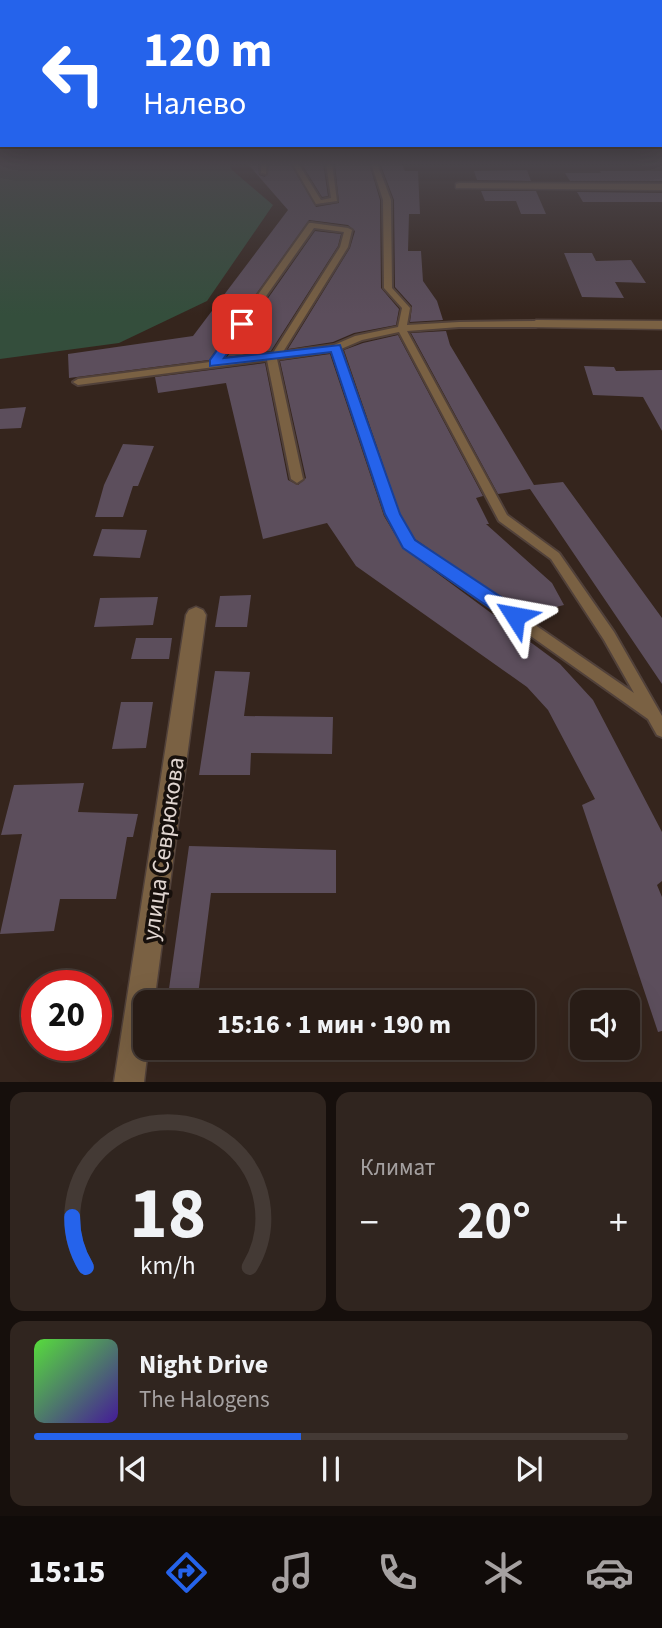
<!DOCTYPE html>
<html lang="ru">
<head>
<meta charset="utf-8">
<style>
	body { margin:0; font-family:"Source Sans 3",sans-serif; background:#30251f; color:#f1f3f6; height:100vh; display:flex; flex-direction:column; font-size:26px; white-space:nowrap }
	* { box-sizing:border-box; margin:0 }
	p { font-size:23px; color:#a5a1a1 }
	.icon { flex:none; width:38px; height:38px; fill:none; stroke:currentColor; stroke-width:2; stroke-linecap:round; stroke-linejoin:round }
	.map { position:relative; height:1082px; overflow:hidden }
	.details { display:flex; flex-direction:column; gap:10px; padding:10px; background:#160f0c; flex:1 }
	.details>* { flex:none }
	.banner { position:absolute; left:0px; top:0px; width:663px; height:147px; box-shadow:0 7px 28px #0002,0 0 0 2px #443a35; background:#2563eb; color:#fff; overflow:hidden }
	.tools { position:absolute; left:570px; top:990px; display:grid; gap:14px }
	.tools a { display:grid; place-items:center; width:70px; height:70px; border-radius:14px; background:#281c16; box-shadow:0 7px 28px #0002,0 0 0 2px #443a35; font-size:35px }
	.speed { position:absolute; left:21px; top:970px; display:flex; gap:14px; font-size:35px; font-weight:700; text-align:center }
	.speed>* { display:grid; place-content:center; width:91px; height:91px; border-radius:50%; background:#281c16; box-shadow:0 7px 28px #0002,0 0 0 2px #443a35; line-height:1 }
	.speed .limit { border:10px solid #d22; background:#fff; color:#111 }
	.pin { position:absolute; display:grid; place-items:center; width:60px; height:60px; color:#fff; margin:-30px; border-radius:14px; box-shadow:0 4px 10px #0006 }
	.me { position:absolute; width:77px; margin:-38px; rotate:304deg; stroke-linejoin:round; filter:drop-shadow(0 0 5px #0008) }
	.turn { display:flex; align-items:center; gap:24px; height:147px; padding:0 28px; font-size:32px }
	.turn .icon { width:91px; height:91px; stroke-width:2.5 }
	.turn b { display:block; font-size:49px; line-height:60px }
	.big { font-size:52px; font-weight:700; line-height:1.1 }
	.details .tile { flex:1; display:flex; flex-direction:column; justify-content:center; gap:10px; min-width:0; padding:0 24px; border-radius:14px; background:#30251f }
	.details .dial { align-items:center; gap:0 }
	.dial svg { height:182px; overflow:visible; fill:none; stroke:#443a35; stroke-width:7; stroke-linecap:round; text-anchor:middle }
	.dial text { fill:#f1f3f6; stroke:none }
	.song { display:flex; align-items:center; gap:21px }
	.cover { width:84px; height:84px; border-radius:10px; background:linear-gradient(135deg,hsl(110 70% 55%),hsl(260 70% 35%)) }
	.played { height:7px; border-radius:4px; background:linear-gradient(90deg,#2563eb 45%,#443a35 45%) }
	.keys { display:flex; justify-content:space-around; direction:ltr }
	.heat { display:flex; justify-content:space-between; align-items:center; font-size:38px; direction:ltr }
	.details .tiles { flex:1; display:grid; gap:10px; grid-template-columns:1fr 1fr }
	.tile:last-child { grid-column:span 2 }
	.trip { position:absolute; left:133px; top:990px; width:402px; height:70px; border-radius:14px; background:#281c16; box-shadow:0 7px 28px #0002,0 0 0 2px #443a35; font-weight:700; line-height:70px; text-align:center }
	.menu { display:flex; height:112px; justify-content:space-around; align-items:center; background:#100b09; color:#a5a1a1 }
	.menu .icon { width:49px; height:49px }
	.menu .current { color:#2563eb }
	.menu b { font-size:32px; color:#f1f3f6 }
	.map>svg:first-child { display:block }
	.green { fill:#344e3c }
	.building { fill:#5c4e5c }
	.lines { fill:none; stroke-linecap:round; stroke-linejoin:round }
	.lane-casing { stroke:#51413a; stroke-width:4 }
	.street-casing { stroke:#51413a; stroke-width:3 }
	.lane { fill:#7a6143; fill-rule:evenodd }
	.street { fill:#7a6143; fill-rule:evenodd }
	.route { fill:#2563eb; stroke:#184099; stroke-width:2 }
	.labels { text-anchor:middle; stroke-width:7; stroke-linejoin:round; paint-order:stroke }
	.near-street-label { font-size:24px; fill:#e1d6d1; stroke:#17100c }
</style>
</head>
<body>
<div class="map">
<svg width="662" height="1082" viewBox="0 0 662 1082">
	<rect width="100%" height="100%" fill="#35251d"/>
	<path class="green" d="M 0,163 L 229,163 L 232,170 L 273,205 L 207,301 L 119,343 L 0,359 Z"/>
	<g class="building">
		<path d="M 247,163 L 258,163 L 259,175 L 265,177 L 270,163 L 290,163 L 316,207 L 339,203 L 335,163 L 369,163 L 380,200 L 381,288 L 399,309 L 396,325 L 354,333 L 333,342 L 288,349 L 350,248 L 355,231 L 348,225 L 309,220 L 209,360 L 69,378 L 68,354 L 193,336 L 288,210 Z"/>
		<path d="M 301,163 L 323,163 L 328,196 L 322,197 Z"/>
		<path d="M 380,163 L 401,163 L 405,171 L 418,171 L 420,214 L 409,214 L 408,251 L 421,251 L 423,281 L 437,301 L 443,320 L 410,322 L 412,306 L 395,287 L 394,200 Z"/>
		<path d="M 527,170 L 531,181 L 477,180 L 474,171 Z"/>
		<path d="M 600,171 L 662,171 L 662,181 L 570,181 L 565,173 L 601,173 Z"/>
		<path d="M 481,191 L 536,191 L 546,214 L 521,214 L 516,201 L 485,201 Z"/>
		<path d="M 577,192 L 662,193 L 662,202 L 583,202 Z"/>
		<path d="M 315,231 L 341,234 L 338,246 L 271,351 L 227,357 Z"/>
		<path d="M 564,253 L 592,253 L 596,261 L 631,260 L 646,283 L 615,282 L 624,298 L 582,297 Z"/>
		<path d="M 446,331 L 450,345 L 534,485 L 563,482 L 662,618 L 662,684 L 530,489 L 498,494 L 411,333 Z"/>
		<path d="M 398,335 L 483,496 L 476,498 L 489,524 L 486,524 L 552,583 L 564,605 L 525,615 L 415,539 L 400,514 L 344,350 L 363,343 Z"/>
		<path d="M 330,354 L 384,516 L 403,548 L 560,664 L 593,700 L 662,832 L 662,881 L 657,885 L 662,897 L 662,1031 L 658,1032 L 582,805 L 595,799 L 548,710 L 527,687 L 356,566 L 327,523 L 263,539 L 226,383 L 158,393 L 155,377 L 265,363 L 288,480 L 298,485 L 306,478 L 280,361 Z"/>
		<path d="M 584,366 L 614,367 L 616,371 L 662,370 L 662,431 L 643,397 L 593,395 Z"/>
		<path d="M 26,407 L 21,428 L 0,429 L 0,409 Z"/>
		<path d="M 123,444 L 154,446 L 138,486 L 133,486 L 123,517 L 95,517 L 104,485 Z"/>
		<path d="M 102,529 L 147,530 L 140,558 L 93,556 Z"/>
		<path d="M 251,595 L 247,627 L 215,627 L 220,596 Z"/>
		<path d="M 158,597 L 153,625 L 94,627 L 100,598 Z"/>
		<path d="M 136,638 L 172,638 L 169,659 L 131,659 Z"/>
		<path d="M 215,671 L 250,672 L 244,716 L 333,717 L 332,754 L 251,753 L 250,775 L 199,775 Z"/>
		<path d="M 121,702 L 153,702 L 146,748 L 112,749 Z"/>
		<path d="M 84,783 L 78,812 L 138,814 L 133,837 L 127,837 L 116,899 L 60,899 L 54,931 L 0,934 L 22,834 L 1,835 L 14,785 Z"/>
		<path d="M 189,846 L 336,850 L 336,893 L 211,893 L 197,1003 L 167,1003 Z"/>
	</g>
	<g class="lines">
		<defs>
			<g id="lane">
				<path d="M 261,163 L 267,163 L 266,174 L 261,173 Z"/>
				<path d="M 292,163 L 298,163 L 321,200 L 331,198 L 326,163 L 332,163 L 337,201 L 316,204 Z"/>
				<path d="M 371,163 L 377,163 L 391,200 L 392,288 L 410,308 L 407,325 L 459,322 L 536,321 L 540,324 L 536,327 L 459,327 L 407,331 L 507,515 L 559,553 L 614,632 L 662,716 L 662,737 L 657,735 L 648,719 L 405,547 L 386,515 L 332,351 L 277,359 L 303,479 L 297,483 L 291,479 L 267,360 L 78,385 L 73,382 L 78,379 L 210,362 L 309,223 L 312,223 L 348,228 L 352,230 L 348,247 L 283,352 L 334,345 L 355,336 L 398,327 L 402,308 L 384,288 L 383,200 ZM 314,228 L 344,232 L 340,247 L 273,353 L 221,360 ZM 399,332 L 499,521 L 551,559 L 604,640 L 634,693 L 413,541 L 398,515 L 341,349 L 362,340 Z"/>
			</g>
			<g id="street">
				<path d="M 459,183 L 662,184 L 662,190 L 456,188 L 456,184 Z"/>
				<path d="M 536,320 L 662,321 L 662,329 L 531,327 L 530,324 Z"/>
				<path d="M 196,607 L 203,610 L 206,615 L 154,1003 L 145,1003 L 145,1048 L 148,1048 L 144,1082 L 114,1082 L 186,615 L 189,610 Z"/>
			</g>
		</defs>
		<use href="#lane" class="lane-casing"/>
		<use href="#street" class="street-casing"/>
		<use href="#lane" class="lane"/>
		<use href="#street" class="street"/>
	</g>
	<linearGradient id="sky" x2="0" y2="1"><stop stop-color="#1d1410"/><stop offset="0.52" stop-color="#4b464c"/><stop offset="1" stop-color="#4b464c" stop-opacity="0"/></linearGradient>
	<rect width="662" height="315" fill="url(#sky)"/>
	<path class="route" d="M 242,320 L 248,324 L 224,358 L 340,345 L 400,514 L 415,540 L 522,611 L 524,616 L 522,621 L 509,621 L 403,548 L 385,514 L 331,352 L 210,366 L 210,360 L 238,321 Z"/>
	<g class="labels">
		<g class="near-street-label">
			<text transform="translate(163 849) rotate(-82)" y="8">улица Севрюкова</text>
		</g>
	</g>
</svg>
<div class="tools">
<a><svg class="icon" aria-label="sound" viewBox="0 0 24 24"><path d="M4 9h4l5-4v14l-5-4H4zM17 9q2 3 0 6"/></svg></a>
</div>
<div class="speed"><div class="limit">20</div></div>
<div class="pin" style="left:242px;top:324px;background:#d93025"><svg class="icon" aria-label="arrive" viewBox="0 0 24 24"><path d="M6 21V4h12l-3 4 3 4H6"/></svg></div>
<svg class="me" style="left:515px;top:616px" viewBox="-20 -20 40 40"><path d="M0-17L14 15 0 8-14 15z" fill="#2563eb" stroke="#fff" stroke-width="4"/></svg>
<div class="trip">15:16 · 1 мин · 190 m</div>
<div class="banner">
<div class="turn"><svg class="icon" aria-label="left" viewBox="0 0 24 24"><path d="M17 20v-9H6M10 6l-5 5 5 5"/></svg><div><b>120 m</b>Налево</div></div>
</div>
</div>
<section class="details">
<div class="tiles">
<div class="tile dial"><svg viewBox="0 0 100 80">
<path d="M14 69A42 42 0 1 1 86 69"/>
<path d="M14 69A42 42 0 0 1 8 47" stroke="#2563eb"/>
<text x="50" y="56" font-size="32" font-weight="700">18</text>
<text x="50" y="72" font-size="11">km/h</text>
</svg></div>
<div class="tile"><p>Климат</p>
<div class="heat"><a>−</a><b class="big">20°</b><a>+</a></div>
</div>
<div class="tile">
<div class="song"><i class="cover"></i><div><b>Night Drive</b><p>The Halogens</p></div></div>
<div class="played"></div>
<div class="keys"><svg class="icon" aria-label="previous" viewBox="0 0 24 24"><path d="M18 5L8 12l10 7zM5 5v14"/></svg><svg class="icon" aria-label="pause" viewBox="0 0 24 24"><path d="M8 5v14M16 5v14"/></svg><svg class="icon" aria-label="next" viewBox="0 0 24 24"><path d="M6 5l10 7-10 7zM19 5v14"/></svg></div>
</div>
</div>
</section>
<nav class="menu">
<b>15:15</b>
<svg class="icon current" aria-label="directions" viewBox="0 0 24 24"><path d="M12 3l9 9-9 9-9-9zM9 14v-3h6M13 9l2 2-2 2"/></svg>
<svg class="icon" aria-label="music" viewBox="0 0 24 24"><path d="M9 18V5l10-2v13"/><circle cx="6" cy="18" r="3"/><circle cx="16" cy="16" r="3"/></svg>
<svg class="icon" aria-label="phone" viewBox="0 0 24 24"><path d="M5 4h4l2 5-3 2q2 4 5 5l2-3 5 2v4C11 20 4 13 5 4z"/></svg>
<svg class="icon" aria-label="climate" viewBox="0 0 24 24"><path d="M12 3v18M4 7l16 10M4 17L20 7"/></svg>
<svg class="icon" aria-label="car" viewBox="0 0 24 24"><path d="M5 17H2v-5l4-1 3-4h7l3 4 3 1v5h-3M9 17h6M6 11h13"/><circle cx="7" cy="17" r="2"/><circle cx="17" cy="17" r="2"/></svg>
</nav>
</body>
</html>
